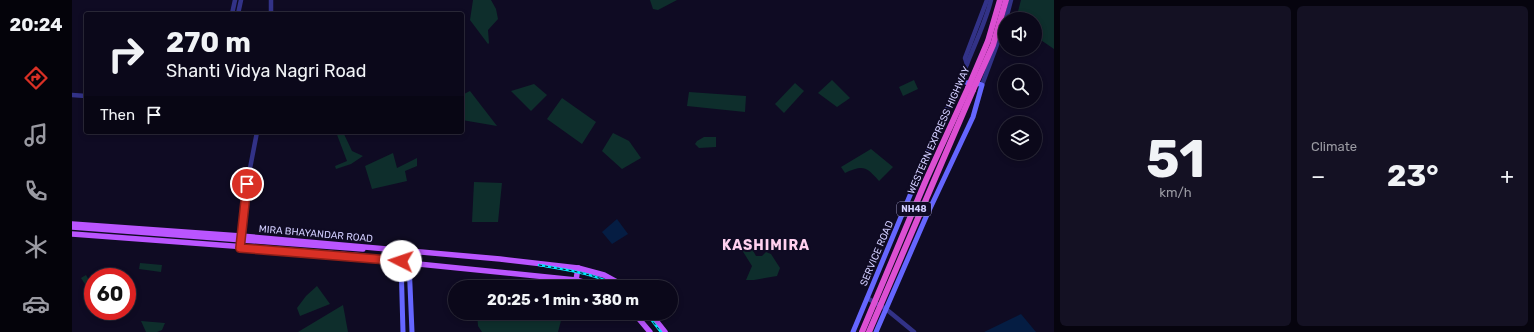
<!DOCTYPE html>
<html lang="en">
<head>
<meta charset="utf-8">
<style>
	body { margin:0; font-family:Rubik,sans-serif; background:#141123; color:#f1f3f6; height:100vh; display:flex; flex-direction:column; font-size:15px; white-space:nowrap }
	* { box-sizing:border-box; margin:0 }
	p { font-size:13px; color:#9a9aa2 }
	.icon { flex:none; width:22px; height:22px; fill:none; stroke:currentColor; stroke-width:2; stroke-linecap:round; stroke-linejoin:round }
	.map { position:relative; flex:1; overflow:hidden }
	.details { display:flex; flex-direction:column; gap:6px; padding:6px; background:#06040e; width:480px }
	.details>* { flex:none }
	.hud { position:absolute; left:12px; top:12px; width:380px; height:122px; border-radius:4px; box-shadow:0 2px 6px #0003,0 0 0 1px #2b2939; background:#0b081a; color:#f1f3f6; overflow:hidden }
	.fabs { position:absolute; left:926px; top:12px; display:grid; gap:8px }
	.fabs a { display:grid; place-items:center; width:44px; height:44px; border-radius:50%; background:#0b081a; box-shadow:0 2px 6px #0003,0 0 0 1px #2b2939; font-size:20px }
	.speed { position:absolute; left:12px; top:268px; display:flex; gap:8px; font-size:20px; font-weight:700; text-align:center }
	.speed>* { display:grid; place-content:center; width:52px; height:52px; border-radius:50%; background:#0b081a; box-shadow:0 2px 6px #0003,0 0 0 1px #2b2939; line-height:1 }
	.speed .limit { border:6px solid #d22; background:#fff; color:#111 }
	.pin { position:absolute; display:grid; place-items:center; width:34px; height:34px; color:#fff; margin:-17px; border:2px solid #fff; border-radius:50%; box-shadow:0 1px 4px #0007 }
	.me { position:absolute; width:44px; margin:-22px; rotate:274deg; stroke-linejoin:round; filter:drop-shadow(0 0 3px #0008) }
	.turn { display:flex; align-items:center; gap:14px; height:84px; padding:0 16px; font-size:18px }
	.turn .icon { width:52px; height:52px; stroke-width:2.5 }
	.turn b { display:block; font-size:28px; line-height:34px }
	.then { display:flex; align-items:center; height:38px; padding:0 16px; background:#0003; gap:8px; font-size:15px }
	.big { font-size:30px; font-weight:700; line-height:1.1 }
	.details .widget { flex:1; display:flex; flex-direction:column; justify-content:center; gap:6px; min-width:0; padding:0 14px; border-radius:6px; background:#141123 }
	.details .dial { align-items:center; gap:0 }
	.dial b { font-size:52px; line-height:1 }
	.heat { display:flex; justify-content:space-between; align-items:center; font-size:22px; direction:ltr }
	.details .tiles { flex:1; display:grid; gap:6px; grid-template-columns:repeat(2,1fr) }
	.trip { position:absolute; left:376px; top:280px; width:230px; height:40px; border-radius:20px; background:#0b081a; box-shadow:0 2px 6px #0003,0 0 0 1px #2b2939; font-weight:700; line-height:40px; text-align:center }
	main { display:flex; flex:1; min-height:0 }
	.tab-bar { display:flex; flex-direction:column; width:72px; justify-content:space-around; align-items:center; background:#04030a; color:#9a9aa2 }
	.tab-bar .icon { width:28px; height:28px }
	.tab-bar .active { color:#d93025 }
	.tab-bar b { font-size:18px; color:#f1f3f6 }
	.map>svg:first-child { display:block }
	.green { fill:#0e2e2c }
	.water { fill:#051d43 }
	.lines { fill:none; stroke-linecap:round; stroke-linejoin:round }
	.tertiary { stroke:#323287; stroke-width:4.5 }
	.secondary { stroke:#6566ff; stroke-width:5 }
	.primary { stroke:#ba55ff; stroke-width:5.5 }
	.trunk { stroke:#dc4fd2; stroke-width:6 }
	.rail-casing { stroke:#00e8f9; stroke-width:2.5 }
	.rail { stroke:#0f0b23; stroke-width:1; stroke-dasharray:3; stroke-linecap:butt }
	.primary-bridge { stroke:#ba55ff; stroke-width:5.5 }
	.trunk-bridge { stroke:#dc4fd2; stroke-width:6 }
	.route-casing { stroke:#8d1f18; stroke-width:10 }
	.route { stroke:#d93025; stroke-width:7 }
	.labels { text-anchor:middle; stroke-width:4; stroke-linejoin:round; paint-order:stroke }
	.shield { fill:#0f0b23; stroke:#9894bd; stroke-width:1 }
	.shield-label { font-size:9px; font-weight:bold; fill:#d2ceff }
	.street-label { font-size:10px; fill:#d2ceff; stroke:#0f0b23 }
	.district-label { font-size:14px; font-weight:bold; letter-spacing:1px; fill:#ffd0ef; stroke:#0f0b23 }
</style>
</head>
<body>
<main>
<nav class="tab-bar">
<b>20:24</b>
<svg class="icon active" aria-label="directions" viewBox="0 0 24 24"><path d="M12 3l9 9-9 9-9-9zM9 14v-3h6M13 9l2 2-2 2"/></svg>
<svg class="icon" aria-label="music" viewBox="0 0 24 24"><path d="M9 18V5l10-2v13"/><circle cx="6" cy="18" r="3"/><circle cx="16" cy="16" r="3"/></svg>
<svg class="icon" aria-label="phone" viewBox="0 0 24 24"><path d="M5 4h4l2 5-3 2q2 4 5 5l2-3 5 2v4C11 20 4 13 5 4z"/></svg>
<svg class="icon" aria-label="climate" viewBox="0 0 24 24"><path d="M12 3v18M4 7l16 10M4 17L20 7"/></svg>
<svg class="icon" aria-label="car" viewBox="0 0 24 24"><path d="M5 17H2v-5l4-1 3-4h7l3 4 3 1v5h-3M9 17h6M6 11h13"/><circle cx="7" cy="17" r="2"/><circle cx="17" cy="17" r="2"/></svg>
</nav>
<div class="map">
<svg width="982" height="332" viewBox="0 0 982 332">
	<rect width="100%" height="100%" fill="#0f0b23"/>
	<g class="green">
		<path d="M 401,0 L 419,0 L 424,9 L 426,19 L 416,30 L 417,43 L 416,44 L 398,20 Z"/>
		<path d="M 578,0 L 605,0 L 586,10 L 581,9 Z"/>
		<path d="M 949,0 L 982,0 L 982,49 L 963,36 L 963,19 L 944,19 Z"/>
		<path d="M 760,80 L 778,98 L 765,107 L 746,93 Z"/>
		<path d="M 842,80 L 846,89 L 831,96 L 827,87 Z"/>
		<path d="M 723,83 L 732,91 L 712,113 L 703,104 Z"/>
		<path d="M 462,84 L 475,95 L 459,111 L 439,91 Z"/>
		<path d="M 398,91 L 425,126 L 390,120 L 390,95 Z"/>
		<path d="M 617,92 L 674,96 L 673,112 L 615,106 Z"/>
		<path d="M 490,98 L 524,122 L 510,144 L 475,119 Z"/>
		<path d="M 264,132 L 271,132 L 280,151 L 291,156 L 279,164 L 264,169 L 263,166 L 275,161 Z"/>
		<path d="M 541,133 L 557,141 L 569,158 L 550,169 L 530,151 Z"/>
		<path d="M 632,137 L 644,137 L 644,147 L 627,148 L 623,144 L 625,141 Z"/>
		<path d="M 799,149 L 821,167 L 807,181 C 794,166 791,165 773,173 L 769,167 Z"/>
		<path d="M 321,153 L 325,168 L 345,158 L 345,166 L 333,171 L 335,181 L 300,189 L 293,166 Z"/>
		<path d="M 402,182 L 430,183 L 426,222 L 400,222 Z"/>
		<path d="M 677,246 L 679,247 L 684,256 L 690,256 L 694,252 L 699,254 L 708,268 L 705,276 L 682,280 L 674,280 L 680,266 L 670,250 Z"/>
		<path d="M 68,263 L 90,265 L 89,272 L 67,269 Z"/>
		<path d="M 14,275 L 21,287 L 21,290 L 18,292 L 9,278 Z"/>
		<path d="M 245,286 L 258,304 L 228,316 L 225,308 L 234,296 Z"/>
		<path d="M 271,305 L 276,332 L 226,332 Z"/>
		<path d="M 405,313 L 491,313 L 486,332 L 410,332 L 406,326 Z"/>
		<path d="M 69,321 L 93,323 L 90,330 L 85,332 L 74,332 Z"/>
	</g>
	<g class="water">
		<path d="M 545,219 L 556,234 L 540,244 L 530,232 Z"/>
		<path d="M 949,314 L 964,332 L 912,332 Z"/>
	</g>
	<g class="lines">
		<g class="tertiary">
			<path d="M 160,14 L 163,0"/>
			<path d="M 166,14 L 169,0"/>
			<path d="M 199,14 L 199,0"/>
			<path d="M 934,19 L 939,0"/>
			<path d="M 895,64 L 893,58 L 915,0"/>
			<path d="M 889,80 C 898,53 912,28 919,0"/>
			<path d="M 910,85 L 933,23"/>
			<path d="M 0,95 L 14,96"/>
			<path d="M 168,248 L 175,184 L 185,132"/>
			<path d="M 795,298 L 814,309 L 842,332"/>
		</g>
		<g class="secondary">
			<path d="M 331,249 L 329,261 L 331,332"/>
			<path d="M 339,250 L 337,262 L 340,332"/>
			<path d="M 781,332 L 859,145 L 878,102 L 889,80 L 898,84"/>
			<path d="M 804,332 L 854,217 L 901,117 L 910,85 L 904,83"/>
		</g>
		<g class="primary">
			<path d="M 0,224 L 169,236 L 428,259 L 506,268 L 532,275 L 554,287"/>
			<path d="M 287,258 L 504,280 L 529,287"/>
			<path d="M 504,280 L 506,268"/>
			<path d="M 562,313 L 578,332"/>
			<path d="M 578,313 L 593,332"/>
		</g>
		<g class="trunk">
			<path d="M 896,88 L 916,41 L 928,0"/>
			<path d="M 901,90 L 921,45 L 934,0"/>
		</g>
		<defs>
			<g id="rail">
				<path d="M 467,265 C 495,270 522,273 547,287"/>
				<path d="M 574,313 L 589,332"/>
			</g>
		</defs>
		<use href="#rail" class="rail-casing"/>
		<use href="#rail" class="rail"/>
		<g class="primary-bridge">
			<path d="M 0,227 L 291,249"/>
			<path d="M 0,234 L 292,256"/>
		</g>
		<g class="trunk-bridge">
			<path d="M 790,332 L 854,180 L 896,88"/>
			<path d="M 797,332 L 901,90"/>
		</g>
	</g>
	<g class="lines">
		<defs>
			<path id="route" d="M 175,184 L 168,248 L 329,261"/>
		</defs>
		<use href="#route" class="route-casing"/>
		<use href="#route" class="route"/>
	</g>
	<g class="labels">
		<rect class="shield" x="825" y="202" width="34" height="14" rx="3"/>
		<g class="shield-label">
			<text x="842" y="212">NH48</text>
		</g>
		<g class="street-label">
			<text transform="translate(866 130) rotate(-66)" y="4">WESTERN EXPRESS HIGHWAY</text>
			<text transform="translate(244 233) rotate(5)" y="4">MIRA BHAYANDAR ROAD</text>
			<text transform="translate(804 253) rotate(-67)" y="4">SERVICE ROAD</text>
		</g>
		<g class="district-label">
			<text x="694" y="250">KASHIMIRA</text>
		</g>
	</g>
</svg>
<div class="fabs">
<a><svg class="icon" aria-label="sound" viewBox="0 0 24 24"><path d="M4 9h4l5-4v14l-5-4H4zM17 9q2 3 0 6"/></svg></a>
<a><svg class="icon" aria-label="search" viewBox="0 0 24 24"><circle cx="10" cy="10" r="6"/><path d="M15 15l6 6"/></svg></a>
<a><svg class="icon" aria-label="layers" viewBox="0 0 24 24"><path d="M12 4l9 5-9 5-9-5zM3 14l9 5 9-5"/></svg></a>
</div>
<div class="speed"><div class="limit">60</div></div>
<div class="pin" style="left:175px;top:184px;background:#d93025"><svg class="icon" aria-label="arrive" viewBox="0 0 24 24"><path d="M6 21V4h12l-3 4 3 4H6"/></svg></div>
<svg class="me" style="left:329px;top:261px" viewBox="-20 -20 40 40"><circle r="19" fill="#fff"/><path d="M0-13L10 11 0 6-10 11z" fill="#d93025"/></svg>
<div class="trip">20:25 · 1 min · 380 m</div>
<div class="hud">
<div class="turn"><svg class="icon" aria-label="right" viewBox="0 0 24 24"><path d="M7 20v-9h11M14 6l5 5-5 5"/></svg><div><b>270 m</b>Shanti Vidya Nagri Road</div></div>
<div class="then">Then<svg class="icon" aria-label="arrive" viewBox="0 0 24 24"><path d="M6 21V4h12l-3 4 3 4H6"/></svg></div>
</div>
</div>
<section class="details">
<div class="tiles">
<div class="widget dial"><b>51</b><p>km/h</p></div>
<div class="widget"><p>Climate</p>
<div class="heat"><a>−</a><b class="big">23°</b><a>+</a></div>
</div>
</div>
</section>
</main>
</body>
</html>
